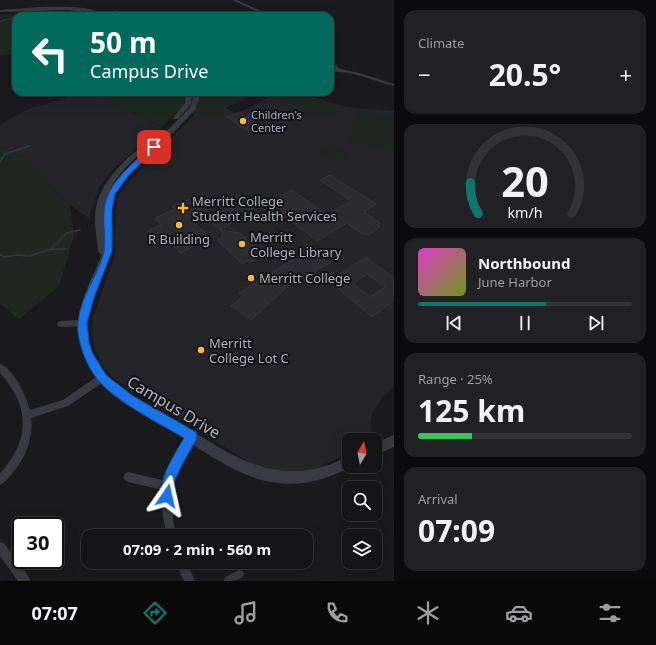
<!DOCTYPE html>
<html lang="en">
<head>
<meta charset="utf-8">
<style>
	body { margin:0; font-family:"Noto Sans",sans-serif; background:#212022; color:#f1f3f6; height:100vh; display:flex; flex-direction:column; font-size:15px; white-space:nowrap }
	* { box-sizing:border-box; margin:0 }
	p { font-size:13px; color:#9d9ea0 }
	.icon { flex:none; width:22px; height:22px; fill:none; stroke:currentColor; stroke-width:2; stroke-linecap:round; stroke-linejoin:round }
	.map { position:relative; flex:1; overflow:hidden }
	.side { display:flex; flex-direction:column; gap:10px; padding:10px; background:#0b0a0c; width:262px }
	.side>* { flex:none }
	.hud { position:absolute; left:12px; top:12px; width:322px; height:84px; border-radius:12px; box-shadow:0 4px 16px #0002,0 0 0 1px #333234; background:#00695c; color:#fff; overflow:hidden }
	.needle { width:26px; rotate:10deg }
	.buttons { position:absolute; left:342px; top:433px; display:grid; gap:8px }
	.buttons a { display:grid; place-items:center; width:40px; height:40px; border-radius:8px; background:#141315; box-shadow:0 4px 16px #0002,0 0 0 1px #333234; font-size:20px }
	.speed { position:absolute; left:12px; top:517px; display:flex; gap:8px; font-size:20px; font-weight:700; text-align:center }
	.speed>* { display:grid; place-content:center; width:52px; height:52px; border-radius:50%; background:#141315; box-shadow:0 4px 16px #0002,0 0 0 1px #333234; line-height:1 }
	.speed .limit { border:2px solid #111; border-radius:6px; background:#fff; color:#111 }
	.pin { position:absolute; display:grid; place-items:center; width:34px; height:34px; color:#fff; margin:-17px; border-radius:8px; box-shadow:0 2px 6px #0006 }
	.me { position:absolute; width:44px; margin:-22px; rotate:11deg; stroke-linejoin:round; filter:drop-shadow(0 0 3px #0008) }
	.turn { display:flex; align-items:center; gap:14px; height:84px; padding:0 12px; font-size:18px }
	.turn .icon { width:52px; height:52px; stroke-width:2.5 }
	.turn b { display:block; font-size:28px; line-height:34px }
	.big { font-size:30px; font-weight:700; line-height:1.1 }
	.side .widget { flex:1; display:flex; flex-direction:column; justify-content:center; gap:6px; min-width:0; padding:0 14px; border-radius:12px; background:#212022 }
	.side .dial { align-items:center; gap:0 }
	.dial svg { height:104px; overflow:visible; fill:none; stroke:#333234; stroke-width:7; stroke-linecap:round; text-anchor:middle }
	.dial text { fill:#f1f3f6; stroke:none }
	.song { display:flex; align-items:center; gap:12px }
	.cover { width:48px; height:48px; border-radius:6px; background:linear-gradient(135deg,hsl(310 70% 55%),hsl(80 70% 35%)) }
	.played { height:4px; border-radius:2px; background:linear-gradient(90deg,#0f766e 60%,#333234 60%) }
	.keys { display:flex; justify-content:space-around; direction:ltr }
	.heat { display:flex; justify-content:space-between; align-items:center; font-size:22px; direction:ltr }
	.charge { height:6px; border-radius:3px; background:linear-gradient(90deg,#34c759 25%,#333234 0) }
	.trip { position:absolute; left:81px; top:529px; width:232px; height:40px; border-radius:12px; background:#141315; box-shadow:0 4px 16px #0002,0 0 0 1px #333234; font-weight:700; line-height:40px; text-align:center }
	.menu { display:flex; height:64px; justify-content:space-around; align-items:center; background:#080808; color:#9d9ea0 }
	.menu .icon { width:28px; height:28px }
	.menu .on { color:#0f766e }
	.menu b { font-size:18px; color:#f1f3f6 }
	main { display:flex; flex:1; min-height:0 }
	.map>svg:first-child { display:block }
	.built { fill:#252529 }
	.green { fill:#1f2820 }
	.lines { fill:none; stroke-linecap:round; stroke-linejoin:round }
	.stream-far1 { stroke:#2e3942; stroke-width:1 }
	.stream { stroke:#2e3942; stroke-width:1.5 }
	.building { fill:#2c2c30; stroke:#333338; fill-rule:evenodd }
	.minor { fill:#3a3b42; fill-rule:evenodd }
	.tertiary { fill:#3a3b42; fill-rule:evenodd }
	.route { fill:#1a73e8; stroke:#114b97 }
	.poi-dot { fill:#ffba2f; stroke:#141417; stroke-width:1.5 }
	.labels { text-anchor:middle; stroke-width:4; stroke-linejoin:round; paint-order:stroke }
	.far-poi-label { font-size:11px; fill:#abb0bd; stroke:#141417; text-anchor:start }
	.poi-label { font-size:13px; fill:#abb0bd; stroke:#141417; text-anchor:start }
	.near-street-label { font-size:16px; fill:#abb0bd; stroke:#141417 }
</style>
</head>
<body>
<main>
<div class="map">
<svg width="394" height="581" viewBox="0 0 394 581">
	<rect width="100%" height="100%" fill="#1a191c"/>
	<g class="built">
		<path d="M 84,92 L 90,92 L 162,127 L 110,172 L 99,188 L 89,218 L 70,205 L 25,158 L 0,145 L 0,125 L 26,110 Z"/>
		<path d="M 212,92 L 228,109 L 235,113 L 245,110 L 275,93 L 274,92 L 297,92 L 346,107 L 394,111 L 394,386 L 383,397 L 372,413 L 370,424 L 374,440 L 349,440 L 349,453 L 317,468 L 296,472 L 274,473 L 257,467 L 113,378 L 102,365 L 95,350 L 92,333 L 93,317 L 116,251 L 115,237 L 117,198 L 125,186 L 194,115 Z"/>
	</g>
	<g class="green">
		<path d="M 39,13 L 112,14 L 121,16 L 16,16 L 16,53 L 0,56 L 0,15 Z"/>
		<path d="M 90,92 L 259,92 L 209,116 L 177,112 L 162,127 Z"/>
		<path d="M 281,92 L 292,92 L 341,107 L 331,117 L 274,98 Z"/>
		<path d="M 358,110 L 394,117 L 393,151 L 348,142 Z"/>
		<path d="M 332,144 L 348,154 L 335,161 L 318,151 Z"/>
		<path d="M 0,145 L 25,158 L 70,205 L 74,236 L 59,286 L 19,319 L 0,304 Z"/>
	</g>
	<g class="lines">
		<g class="stream-far1">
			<path d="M 112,16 L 116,10"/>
			<path d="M 0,22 L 8,19 L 16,20"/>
		</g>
		<g class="stream">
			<path d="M 0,161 L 5,154 L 29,146"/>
			<path d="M 51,249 L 67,233 L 80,230"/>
			<path d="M 0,255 L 5,257 L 16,255 L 30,256 L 51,249 L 65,249"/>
		</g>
	</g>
	<g class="building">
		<path d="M 239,112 L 259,125 L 247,130 L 227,117 Z"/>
		<path d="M 330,175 L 376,204 L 364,212 L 380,223 L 377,225 L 380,227 L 368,235 L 365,233 L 362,234 L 347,223 L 317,241 L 268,203 L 292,190 L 327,215 L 351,201 L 320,180 Z"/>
		<path d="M 239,195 L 255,207 L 232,219 L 230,221 L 232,223 L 220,230 L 206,218 L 195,223 L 206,234 L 190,242 L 195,246 L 181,253 L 167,239 L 159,243 L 148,231 L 161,225 L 155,218 L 175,209 L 172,207 L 189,199 L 198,207 L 201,206 L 213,216 L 227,209 L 221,204 Z"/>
		<path d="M 220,230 L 239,233 L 259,249 L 258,257 L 251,262 L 249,260 L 242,264 L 217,240 L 223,237 L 221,235 L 224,234 Z"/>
		<path d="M 305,252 L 313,258 L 317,256 L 323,257 L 330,263 L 288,286 L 251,320 L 231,306 L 243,296 L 239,293 Z"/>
		<path d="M 366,257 L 394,278 L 394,301 L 372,317 L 329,281 ZM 367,274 L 385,287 L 370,297 L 353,283 Z"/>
	</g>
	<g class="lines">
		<g class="minor">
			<path d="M 232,0 L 237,0 L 272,16 L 267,16 Z"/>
			<path d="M 330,60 L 340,69 L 359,73 L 394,84 L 394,86 C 373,81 352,70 330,72 L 330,70 L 336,69 L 330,63 Z"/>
			<path d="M 82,320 L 85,321 L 86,323 L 85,325 L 82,326 L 61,327 L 58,326 L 57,324 L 58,322 L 61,321 Z"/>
			<path d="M 0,364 C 14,369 26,396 30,410 L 63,400 L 99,375 L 102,374 L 105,375 L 106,378 L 105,381 L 68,406 L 31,418 C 34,439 24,461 10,476 C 7,480 4,483 0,485 L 0,473 C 31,440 30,406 0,373 Z"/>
			<path d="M 191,432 L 194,433 L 195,436 C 191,445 186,454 181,464 C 170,488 171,511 176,536 L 166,536 L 162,508 L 163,490 L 128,482 L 125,480 L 123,477 L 125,474 L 128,472 L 166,481 C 169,471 183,435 191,432 Z"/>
			<path d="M 0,542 L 4,543 L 29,577 L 30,581 L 18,581 L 0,556 Z"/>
			<path d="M 175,562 L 186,562 L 195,581 L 184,581 Z"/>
			<path d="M 239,570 L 243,571 L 244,575 C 241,581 231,581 224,581 L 225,577 Z"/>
		</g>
		<g class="tertiary">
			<path d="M 40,7 C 62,7 90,5 109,16 L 68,10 L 0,12 L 0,10 Z"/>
			<path d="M 186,92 L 192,92 L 191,103 L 178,119 L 174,119 L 173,118 L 185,103 Z"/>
			<path d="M 192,92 L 198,92 L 199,100 L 195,110 C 181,125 167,139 152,153 C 137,167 118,181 113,202 C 109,219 117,237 111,253 C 105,271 95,288 90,306 C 72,377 147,403 194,432 C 233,457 273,481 321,467 C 331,465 340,460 349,456 L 349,466 L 353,466 C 328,479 300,488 272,482 C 232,475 199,447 165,427 C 145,414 121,405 104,387 C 93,376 85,361 81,346 C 72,312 90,284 102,254 L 99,253 L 98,251 C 97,239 94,226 95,214 C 99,176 134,154 160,130 L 164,130 L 164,132 C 128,167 97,181 105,238 L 104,209 L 108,194 L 113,185 L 125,171 L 190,108 L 193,100 Z"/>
			<path d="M 394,435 L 394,447 L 375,455 L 375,443 Z"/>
		</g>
	</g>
	<path class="route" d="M 152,145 L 158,147 L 129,175 L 115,194 L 112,210 L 112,251 L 94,298 L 87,323 L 89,342 L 92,352 L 106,375 L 133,396 L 196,432 L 197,436 L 196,440 C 188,454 180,467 175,481 C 173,488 174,494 172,500 L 167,502 L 163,500 C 155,483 175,454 184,438 C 160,424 117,402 99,381 C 87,368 76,340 78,323 C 80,297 98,276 104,252 C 106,239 103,225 104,212 C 105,184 133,164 152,145 Z"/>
	<g class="poi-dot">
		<circle cx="243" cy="121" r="4"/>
		<path d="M181 202h4v4h4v4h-4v4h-4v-4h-4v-4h4z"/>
		<circle cx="179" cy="225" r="4"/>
		<circle cx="242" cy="244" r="4"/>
		<circle cx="251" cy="278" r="4"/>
		<circle cx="201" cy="350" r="4"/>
	</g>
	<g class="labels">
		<g class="far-poi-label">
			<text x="251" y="119">Children's<tspan x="251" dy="13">Center</tspan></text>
		</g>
		<g class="poi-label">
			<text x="192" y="206">Merritt College<tspan x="192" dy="15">Student Health Services</tspan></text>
			<text x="250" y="242">Merritt<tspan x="250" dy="15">College Library</tspan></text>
			<text x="179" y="244" text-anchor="middle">R Building</text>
			<text x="259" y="283">Merritt College</text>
			<text x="209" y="348">Merritt<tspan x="209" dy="15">College Lot C</tspan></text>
		</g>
		<g class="near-street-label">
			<text transform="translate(174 407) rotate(31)" y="6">Campus Drive</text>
		</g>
	</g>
</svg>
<div class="buttons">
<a><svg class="needle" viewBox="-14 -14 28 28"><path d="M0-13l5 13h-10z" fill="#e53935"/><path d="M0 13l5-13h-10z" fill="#9d9ea0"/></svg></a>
<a><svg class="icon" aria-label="search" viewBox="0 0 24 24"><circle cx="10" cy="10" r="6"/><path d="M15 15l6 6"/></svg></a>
<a><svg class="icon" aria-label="layers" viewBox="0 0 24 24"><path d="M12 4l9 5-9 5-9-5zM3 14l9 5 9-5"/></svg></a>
</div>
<div class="speed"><div class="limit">30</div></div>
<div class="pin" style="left:154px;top:147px;background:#d93025"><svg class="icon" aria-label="arrive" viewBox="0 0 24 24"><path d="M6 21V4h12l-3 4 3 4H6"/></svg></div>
<svg class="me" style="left:167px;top:496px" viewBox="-20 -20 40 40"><path d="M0-17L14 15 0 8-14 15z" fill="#1a73e8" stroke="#fff" stroke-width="4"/></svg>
<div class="trip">07:09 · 2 min · 560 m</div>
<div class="hud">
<div class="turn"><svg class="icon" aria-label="left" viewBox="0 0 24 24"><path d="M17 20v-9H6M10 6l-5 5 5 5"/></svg><div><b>50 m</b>Campus Drive</div></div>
</div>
</div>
<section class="side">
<div class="widget"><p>Climate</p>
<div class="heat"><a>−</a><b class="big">20.5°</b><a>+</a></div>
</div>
<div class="widget dial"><svg viewBox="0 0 100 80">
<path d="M14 69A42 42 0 1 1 86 69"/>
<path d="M14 69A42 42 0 0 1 8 45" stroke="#0f766e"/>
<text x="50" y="56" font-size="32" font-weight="700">20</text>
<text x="50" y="72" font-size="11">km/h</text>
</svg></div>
<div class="widget">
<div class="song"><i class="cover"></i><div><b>Northbound</b><p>June Harbor</p></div></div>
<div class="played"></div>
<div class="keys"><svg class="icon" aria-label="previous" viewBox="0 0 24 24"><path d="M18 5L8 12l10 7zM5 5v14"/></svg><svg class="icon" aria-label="pause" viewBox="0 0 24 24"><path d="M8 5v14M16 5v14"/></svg><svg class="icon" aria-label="next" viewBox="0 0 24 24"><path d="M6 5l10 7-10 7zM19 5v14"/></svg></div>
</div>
<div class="widget"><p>Range · 25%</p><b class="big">125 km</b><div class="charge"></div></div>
<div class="widget"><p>Arrival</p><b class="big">07:09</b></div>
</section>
</main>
<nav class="menu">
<b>07:07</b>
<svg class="icon on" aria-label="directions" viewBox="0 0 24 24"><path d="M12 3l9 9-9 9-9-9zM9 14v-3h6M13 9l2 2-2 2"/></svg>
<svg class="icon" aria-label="music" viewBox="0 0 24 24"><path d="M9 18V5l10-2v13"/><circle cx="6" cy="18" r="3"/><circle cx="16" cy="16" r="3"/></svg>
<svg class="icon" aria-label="phone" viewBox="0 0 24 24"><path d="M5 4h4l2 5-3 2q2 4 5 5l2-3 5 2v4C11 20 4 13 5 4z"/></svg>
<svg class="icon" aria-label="climate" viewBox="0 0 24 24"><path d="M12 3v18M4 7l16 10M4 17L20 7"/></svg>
<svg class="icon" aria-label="car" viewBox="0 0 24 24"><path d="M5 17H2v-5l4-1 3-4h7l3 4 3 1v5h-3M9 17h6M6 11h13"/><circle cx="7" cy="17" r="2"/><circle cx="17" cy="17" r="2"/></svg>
<svg class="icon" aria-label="filters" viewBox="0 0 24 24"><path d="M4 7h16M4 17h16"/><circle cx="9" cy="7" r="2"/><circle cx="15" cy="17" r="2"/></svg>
</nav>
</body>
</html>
